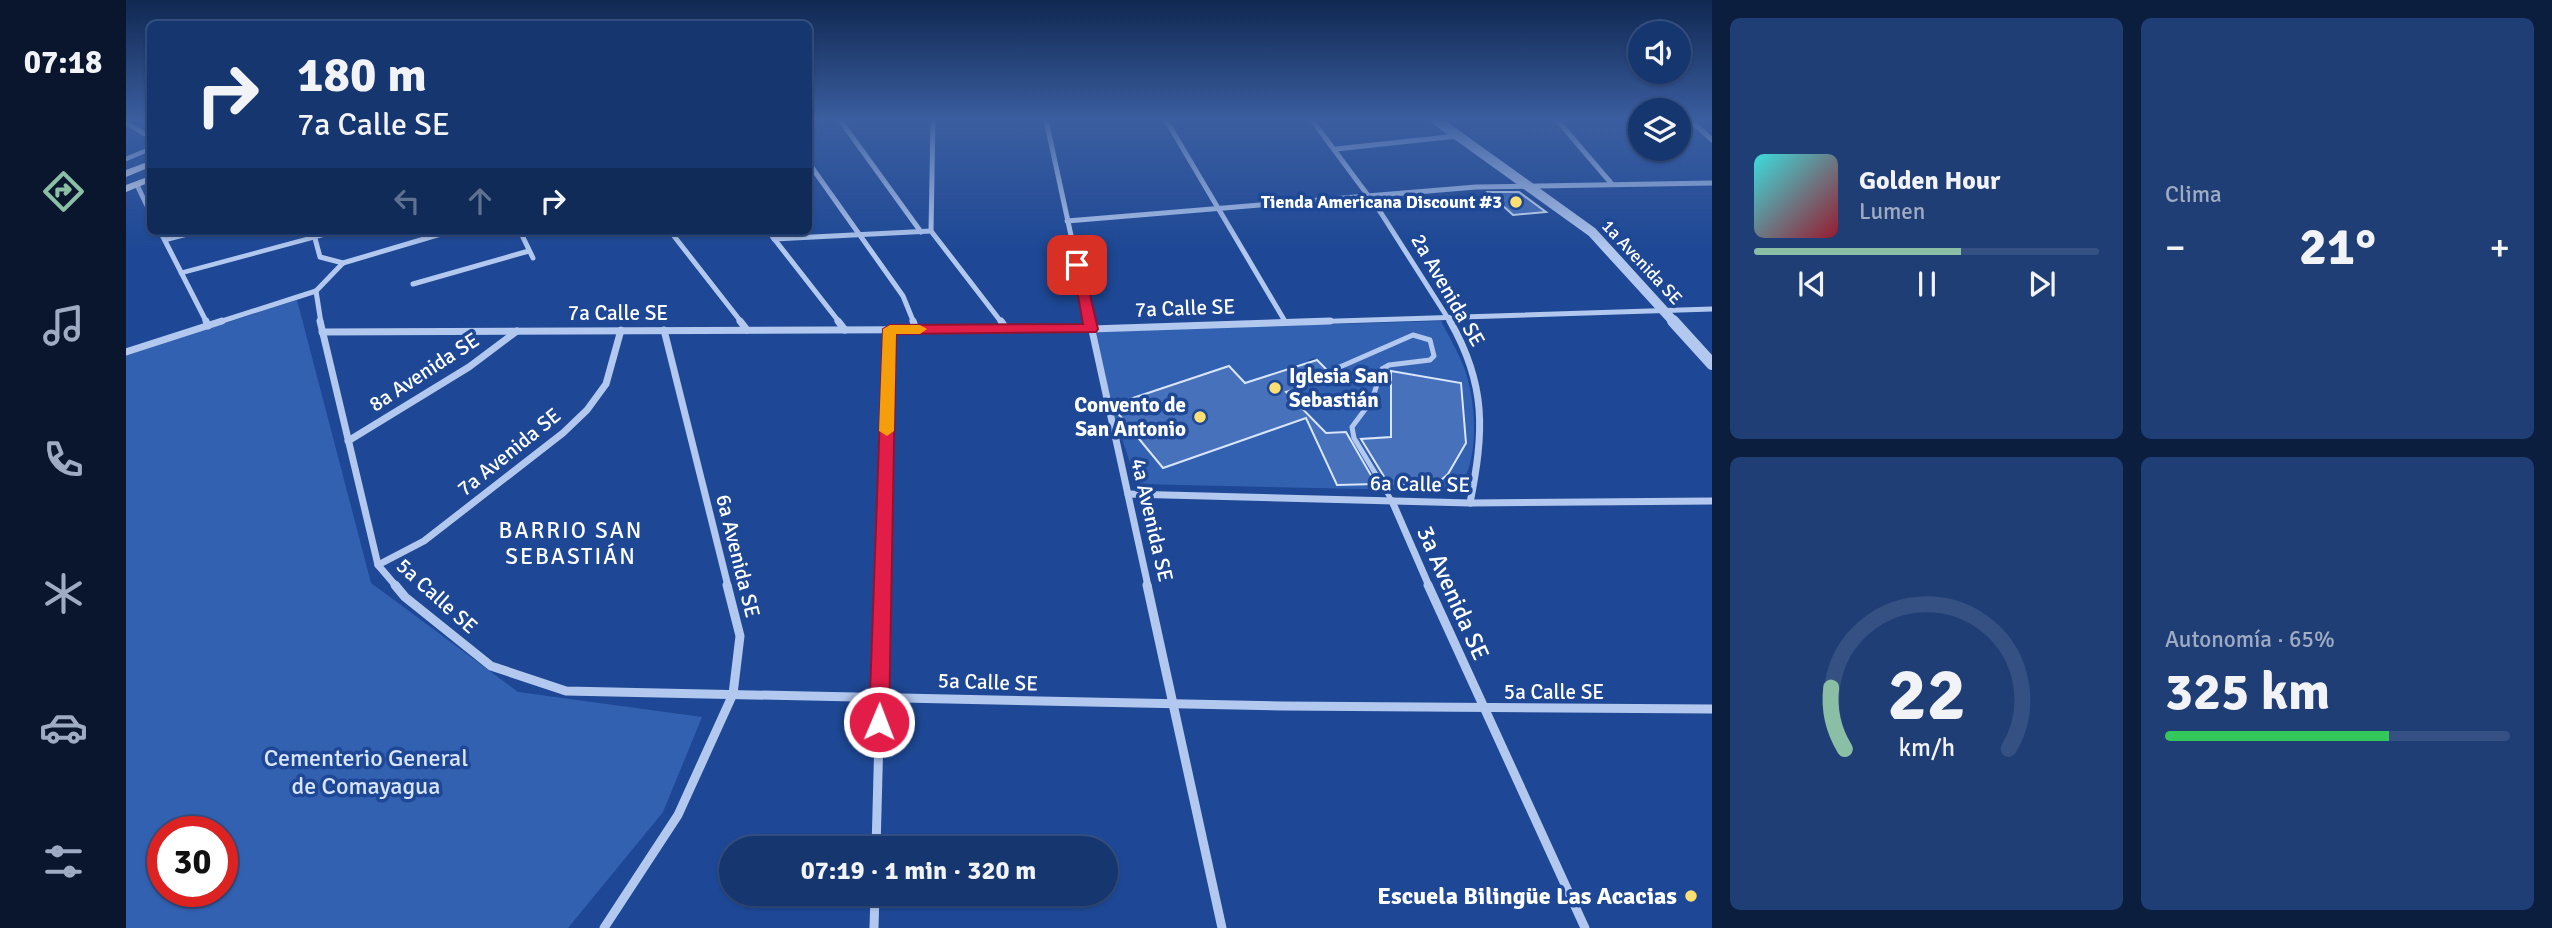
<!DOCTYPE html>
<html lang="es">
<head>
<meta charset="utf-8">
<style>
	body { margin:0; font-family:Signika,sans-serif; background:#1f3e75; color:#f1f3f6; height:100vh; display:flex; flex-direction:column; font-size:26px; white-space:nowrap }
	* { box-sizing:border-box; margin:0 }
	p { font-size:23px; color:#9eabc3 }
	.icon { flex:none; width:38px; height:38px; fill:none; stroke:currentColor; stroke-width:2; stroke-linecap:round; stroke-linejoin:round }
	.map { position:relative; flex:1; overflow:hidden }
	.side { display:flex; flex-direction:column; gap:18px; padding:18px; background:#0c1e3e; width:840px }
	.side>* { flex:none }
	.top-card { position:absolute; left:21px; top:21px; width:665px; height:214px; border-radius:10px; box-shadow:0 2px 5px #0004,0 0 0 2px #355083; background:#163670; color:#f1f3f6; overflow:hidden }
	.controls { position:absolute; left:1502px; top:21px; display:grid; gap:14px }
	.controls a { display:grid; place-items:center; width:63px; height:63px; border-radius:50%; background:#163670; box-shadow:0 2px 5px #0004,0 0 0 2px #355083; font-size:35px }
	.speed { position:absolute; left:21px; top:816px; display:flex; gap:14px; font-size:35px; font-weight:700; text-align:center }
	.speed>* { display:grid; place-content:center; width:91px; height:91px; border-radius:50%; background:#163670; box-shadow:0 2px 5px #0004,0 0 0 2px #355083; line-height:1 }
	.speed .limit { border:10px solid #d22; background:#fff; color:#111 }
	.pin { position:absolute; display:grid; place-items:center; width:60px; height:60px; color:#fff; margin:-30px; border-radius:14px; box-shadow:0 4px 10px #0006 }
	.me { position:absolute; width:77px; margin:-38px; rotate:1deg; stroke-linejoin:round; filter:drop-shadow(0 0 5px #0008) }
	.turn { display:flex; align-items:center; gap:24px; height:147px; padding:0 35px; font-size:32px }
	.turn .icon { width:91px; height:91px; stroke-width:2.5 }
	.turn b { display:block; font-size:49px; line-height:60px }
	.lanes { display:flex; align-items:center; height:66px; padding:0 35px; background:#0003; justify-content:center; gap:35px; direction:ltr }
	.lanes .off { opacity:.35 }
	.big { font-size:52px; font-weight:700; line-height:1.1 }
	.side .widget { flex:1; display:flex; flex-direction:column; justify-content:center; gap:10px; min-width:0; padding:0 24px; border-radius:10px; background:#1f3e75 }
	.side .dial { align-items:center; gap:0 }
	.dial svg { height:182px; overflow:visible; fill:none; stroke:#355083; stroke-width:7; stroke-linecap:round; text-anchor:middle }
	.dial text { fill:#f1f3f6; stroke:none }
	.song { display:flex; align-items:center; gap:21px }
	.cover { width:84px; height:84px; border-radius:10px; background:linear-gradient(135deg,hsl(180 70% 55%),hsl(350 70% 35%)) }
	.played { height:7px; border-radius:4px; background:linear-gradient(90deg,#8abfa5 60%,#355083 60%) }
	.keys { display:flex; justify-content:space-around; direction:ltr }
	.heat { display:flex; justify-content:space-between; align-items:center; font-size:38px; direction:ltr }
	.charge { height:10px; border-radius:5px; background:linear-gradient(90deg,#34c759 65%,#355083 0) }
	.side .tiles { flex:1; display:grid; gap:18px; grid-template-columns:repeat(2,1fr) }
	.trip { position:absolute; left:593px; top:836px; width:399px; height:70px; border-radius:35px; background:#163670; box-shadow:0 2px 5px #0004,0 0 0 2px #355083; font-weight:700; line-height:70px; text-align:center }
	main { display:flex; flex:1; min-height:0 }
	.tabs { display:flex; flex-direction:column; width:126px; justify-content:space-around; align-items:center; background:#09162d; color:#9eabc3 }
	.tabs .icon { width:49px; height:49px }
	.tabs .on { color:#8abfa5 }
	.tabs b { font-size:32px; color:#f1f3f6 }
	.map>svg:first-child { display:block }
	.green { fill:#3361b2; fill-rule:evenodd }
	.building { fill:#4771bb; stroke:#d8e5fa; stroke-width:2 }
	.lines { fill:none; stroke-linecap:round; stroke-linejoin:round }
	.service-far1 { stroke:#b2c8ef; stroke-width:4.5 }
	.service { stroke:#b2c8ef; stroke-width:5 }
	.minor-far2 { stroke:#b2c8ef; stroke-width:5 }
	.minor-far1 { stroke:#b2c8ef; stroke-width:7 }
	.minor { stroke:#b2c8ef; stroke-width:9 }
	.tertiary-far1 { stroke:#b2c8ef; stroke-width:10 }
	.tertiary { stroke:#b2c8ef; stroke-width:12 }
	.secondary { fill:#dfe8fb; fill-rule:evenodd }
	.route { fill:#e11d48; stroke:#92132f; stroke-width:2 }
	.slow { fill:#f59e0b }
	.poi-dot { fill:#fde072; stroke:#1e4895; stroke-width:2.5 }
	.labels { text-anchor:middle; stroke-width:7; stroke-linejoin:round; paint-order:stroke }
	.far-poi-label { font-size:18px; font-weight:bold; fill:#fff; stroke:#1e4895; text-anchor:end }
	.far-street-label { font-size:18px; fill:#fff; stroke:#1e4895 }
	.street-label { font-size:21px; fill:#fff; stroke:#1e4895 }
	.poi-label { font-size:21px; font-weight:bold; fill:#fff; stroke:#1e4895; text-anchor:start }
	.neighbourhood-label { font-size:23px; letter-spacing:2px; fill:#fff; stroke:#1e4895 }
	.near-street-label { font-size:24px; fill:#fff; stroke:#1e4895 }
	.near-park-label { font-size:24px; fill:#d8e5fa; stroke:#1e4895 }
	.near-poi-label { font-size:24px; font-weight:bold; fill:#fff; stroke:#1e4895; text-anchor:end }
</style>
</head>
<body>
<main>
<nav class="tabs">
<b>07:18</b>
<svg class="icon on" aria-label="directions" viewBox="0 0 24 24"><path d="M12 3l9 9-9 9-9-9zM9 14v-3h6M13 9l2 2-2 2"/></svg>
<svg class="icon" aria-label="music" viewBox="0 0 24 24"><path d="M9 18V5l10-2v13"/><circle cx="6" cy="18" r="3"/><circle cx="16" cy="16" r="3"/></svg>
<svg class="icon" aria-label="phone" viewBox="0 0 24 24"><path d="M5 4h4l2 5-3 2q2 4 5 5l2-3 5 2v4C11 20 4 13 5 4z"/></svg>
<svg class="icon" aria-label="climate" viewBox="0 0 24 24"><path d="M12 3v18M4 7l16 10M4 17L20 7"/></svg>
<svg class="icon" aria-label="car" viewBox="0 0 24 24"><path d="M5 17H2v-5l4-1 3-4h7l3 4 3 1v5h-3M9 17h6M6 11h13"/><circle cx="7" cy="17" r="2"/><circle cx="17" cy="17" r="2"/></svg>
<svg class="icon" aria-label="filters" viewBox="0 0 24 24"><path d="M4 7h16M4 17h16"/><circle cx="9" cy="7" r="2"/><circle cx="15" cy="17" r="2"/></svg>
</nav>
<div class="map">
<svg width="1586" height="928" viewBox="0 0 1586 928">
	<rect width="100%" height="100%" fill="#1e4895"/>
	<g class="green">
		<path d="M 171,300 L 245,583 L 392,692 L 576,717 L 537,812 L 442,928 L 0,928 L 0,355 ZM 37,831 L 96,831 L 96,891 L 37,891 Z"/>
		<path d="M 1315,321 C 1322,335 1331,350 1337,365 C 1350,396 1356,466 1329,491 L 1011,484 L 985,405 L 970,331 ZM 1188,358 L 1212,381 L 1207,383 L 1202,379 L 1160,392 L 1183,417 L 1037,468 L 985,406 L 1102,366 L 1119,383 L 1184,362 L 1182,360 Z"/>
	</g>
	<g class="building">
		<path d="M 1362,192 L 1393,192 L 1420,212 L 1387,215 Z"/>
		<path d="M 1191,360 L 1208,377 L 1160,392 L 1200,433 L 1220,432 L 1250,484 L 1211,485 L 1180,418 L 1037,468 L 990,411 L 989,404 L 1103,366 L 1119,383 Z"/>
		<path d="M 1265,371 L 1335,383 L 1340,443 L 1322,474 L 1307,487 L 1262,483 L 1235,439 L 1265,437 Z"/>
	</g>
	<g class="lines">
		<g class="service-far1">
			<path d="M 0,123 L 24,137"/>
			<path d="M 0,159 L 24,149"/>
			<path d="M 39,240 L 74,231"/>
			<path d="M 55,273 L 211,231"/>
		</g>
		<path class="service" d="M 1207,370 L 1287,335 L 1304,340 L 1308,356 L 1304,360 L 1263,365 L 1256,369 L 1246,400 L 1226,427 L 1228,438 L 1266,501"/>
		<g class="minor-far2">
			<path d="M 714,120 L 795,232"/>
			<path d="M 807,120 L 805,231 L 876,323"/>
			<path d="M 920,120 L 964,323"/>
			<path d="M 1040,120 L 1160,323"/>
			<path d="M 1186,120 L 1255,213 L 1325,323"/>
			<path d="M 1431,120 L 1485,183"/>
			<path d="M 1564,120 L 1586,140"/>
			<path d="M 1210,149 L 1331,136"/>
			<path d="M 682,162 L 777,296 L 788,323"/>
			<path d="M 11,185 L 24,212"/>
			<path d="M 941,221 L 1350,187 L 1586,183"/>
			<path d="M 34,231 L 81,323"/>
			<path d="M 187,231 L 194,257 L 217,263"/>
			<path d="M 394,231 L 407,258"/>
			<path d="M 544,231 L 616,323"/>
			<path d="M 642,231 L 714,323"/>
			<path d="M 648,239 L 805,231"/>
			<path d="M 287,284 L 403,251"/>
			<path d="M 190,291 L 195,323"/>
			<path d="M 90,323 L 190,291 L 217,263 L 325,231"/>
			<path d="M 1149,323 L 1586,309"/>
		</g>
		<g class="minor-far1">
			<path d="M 80,321 L 82,326"/>
			<path d="M 194,321 L 252,565 L 270,586"/>
			<path d="M 614,321 L 621,330"/>
			<path d="M 712,321 L 719,330"/>
			<path d="M 787,321 L 790,329"/>
			<path d="M 875,321 L 880,328"/>
			<path d="M 964,321 L 1022,586"/>
			<path d="M 1324,321 C 1361,386 1358,432 1344,503"/>
			<path d="M 538,330 L 602,586"/>
			<path d="M 196,332 L 965,329 L 1204,321"/>
			<path d="M 0,352 L 96,321"/>
			<path d="M 222,441 L 343,367 L 391,331"/>
			<path d="M 1002,494 L 1344,503 L 1586,501"/>
			<path d="M 1266,501 L 1303,586"/>
			<path d="M 252,565 L 298,541 L 437,433 L 461,410 L 480,384 L 495,330"/>
			<path d="M 757,586 L 763,329"/>
		</g>
		<g class="minor">
			<path d="M 269,585 L 279,597 L 365,666 L 440,691 L 1156,706 L 1586,709"/>
			<path d="M 1021,585 L 1096,928"/>
			<path d="M 1302,585 L 1459,928"/>
			<path d="M 750,849 L 757,585"/>
			<path d="M 478,928 L 552,815 L 607,694 L 614,636 L 601,585"/>
			<path d="M 748,928 L 749,894"/>
		</g>
		<path class="tertiary-far1" d="M 1310,120 L 1466,232 L 1549,323"/>
		<path class="tertiary" d="M 1547,321 L 1586,364"/>
		<g class="secondary">
			<path d="M 24,161 L 24,167 L 0,177 L 0,170 Z"/>
			<path d="M 24,176 L 24,182 L 0,192 L 0,185 Z"/>
		</g>
	</g>
	<linearGradient id="sky" x2="0" y2="1"><stop stop-color="#102852"/><stop offset="0.48" stop-color="#3b5ea0"/><stop offset="1" stop-color="#3b5ea0" stop-opacity="0"/></linearGradient>
	<rect width="1586" height="250" fill="url(#sky)"/>
	<path class="route" d="M 946,262 L 957,265 L 972,329 L 970,332 L 770,334 L 763,722 L 760,729 L 753,731 L 746,729 L 743,722 L 757,329 L 764,325 L 957,324 Z"/>
	<path class="slow" d="M 764,325 L 794,325 L 801,329 L 794,334 L 770,334 L 768,431 L 761,436 L 753,431 L 757,329 Z"/>
	<g class="poi-dot">
		<circle cx="1390" cy="202" r="7"/>
		<circle cx="1149" cy="388" r="7"/>
		<circle cx="1074" cy="417" r="7"/>
		<circle cx="1565" cy="896" r="7"/>
	</g>
	<g class="labels">
		<g class="far-poi-label">
			<text x="1376" y="208">Tienda Americana Discount #3</text>
		</g>
		<g class="far-street-label">
			<text transform="translate(1516 262) rotate(47)" y="6">1a Avenida SE</text>
		</g>
		<g class="street-label">
			<text transform="translate(1322 290) rotate(60)" y="7">2a Avenida SE</text>
			<text transform="translate(1059 308) rotate(-2)" y="7">7a Calle SE</text>
			<text x="492" y="320">7a Calle SE</text>
			<text transform="translate(298 372) rotate(-33)" y="7">8a Avenida SE</text>
			<text transform="translate(383 452) rotate(-39)" y="7">7a Avenida SE</text>
			<text transform="translate(1294 484) rotate(1)" y="7">6a Calle SE</text>
			<text transform="translate(1026 520) rotate(77)" y="7">4a Avenida SE</text>
			<text transform="translate(612 556) rotate(76)" y="7">6a Avenida SE</text>
			<text transform="translate(311 596) rotate(42)" y="7">5a Calle SE</text>
			<text transform="translate(862 682) rotate(2)" y="7">5a Calle SE</text>
			<text x="1428" y="699">5a Calle SE</text>
		</g>
		<g class="poi-label">
			<text x="1163" y="383">Iglesia San<tspan x="1163" dy="24">Sebastián</tspan></text>
			<text x="1060" y="412" text-anchor="end">Convento de<tspan x="1060" dy="24">San Antonio</tspan></text>
		</g>
		<g class="neighbourhood-label">
			<text x="445" y="538">BARRIO SAN<tspan x="445" dy="26">SEBASTIÁN</tspan></text>
		</g>
		<g class="near-street-label">
			<text transform="translate(1327 593) rotate(66)" y="8">3a Avenida SE</text>
		</g>
		<g class="near-park-label">
			<text x="240" y="766">Cementerio General<tspan x="240" dy="28">de Comayagua</tspan></text>
		</g>
		<g class="near-poi-label">
			<text x="1551" y="904">Escuela Bilingüe Las Acacias</text>
		</g>
	</g>
</svg>
<div class="controls">
<a><svg class="icon" aria-label="sound" viewBox="0 0 24 24"><path d="M4 9h4l5-4v14l-5-4H4zM17 9q2 3 0 6"/></svg></a>
<a><svg class="icon" aria-label="layers" viewBox="0 0 24 24"><path d="M12 4l9 5-9 5-9-5zM3 14l9 5 9-5"/></svg></a>
</div>
<div class="speed"><div class="limit">30</div></div>
<div class="pin" style="left:951px;top:265px;background:#d93025"><svg class="icon" aria-label="arrive" viewBox="0 0 24 24"><path d="M6 21V4h12l-3 4 3 4H6"/></svg></div>
<svg class="me" style="left:753px;top:722px" viewBox="-20 -20 40 40"><circle r="17" fill="#e11d48" stroke="#fff" stroke-width="3"/><path d="M0-11L8 9 0 5-8 9z" fill="#fff"/></svg>
<div class="trip">07:19 · 1 min · 320 m</div>
<div class="top-card">
<div class="turn"><svg class="icon" aria-label="right" viewBox="0 0 24 24"><path d="M7 20v-9h11M14 6l5 5-5 5"/></svg><div><b>180 m</b>7a Calle SE</div></div>
<div class="lanes"><svg class="icon off" aria-label="left" viewBox="0 0 24 24"><path d="M17 20v-9H6M10 6l-5 5 5 5"/></svg><svg class="icon off" aria-label="ahead" viewBox="0 0 24 24"><path d="M12 20V5M6 11l6-6 6 6"/></svg><svg class="icon" aria-label="right" viewBox="0 0 24 24"><path d="M7 20v-9h11M14 6l5 5-5 5"/></svg></div>
</div>
</div>
<section class="side">
<div class="tiles">
<div class="widget">
<div class="song"><i class="cover"></i><div><b>Golden Hour</b><p>Lumen</p></div></div>
<div class="played"></div>
<div class="keys"><svg class="icon" aria-label="previous" viewBox="0 0 24 24"><path d="M18 5L8 12l10 7zM5 5v14"/></svg><svg class="icon" aria-label="pause" viewBox="0 0 24 24"><path d="M8 5v14M16 5v14"/></svg><svg class="icon" aria-label="next" viewBox="0 0 24 24"><path d="M6 5l10 7-10 7zM19 5v14"/></svg></div>
</div>
<div class="widget"><p>Clima</p>
<div class="heat"><a>−</a><b class="big">21°</b><a>+</a></div>
</div>
<div class="widget dial"><svg viewBox="0 0 100 80">
<path d="M14 69A42 42 0 1 1 86 69"/>
<path d="M14 69A42 42 0 0 1 8 42" stroke="#8abfa5"/>
<text x="50" y="56" font-size="32" font-weight="700">22</text>
<text x="50" y="72" font-size="11">km/h</text>
</svg></div>
<div class="widget"><p>Autonomía · 65%</p><b class="big">325 km</b><div class="charge"></div></div>
</div>
</section>
</main>
</body>
</html>
